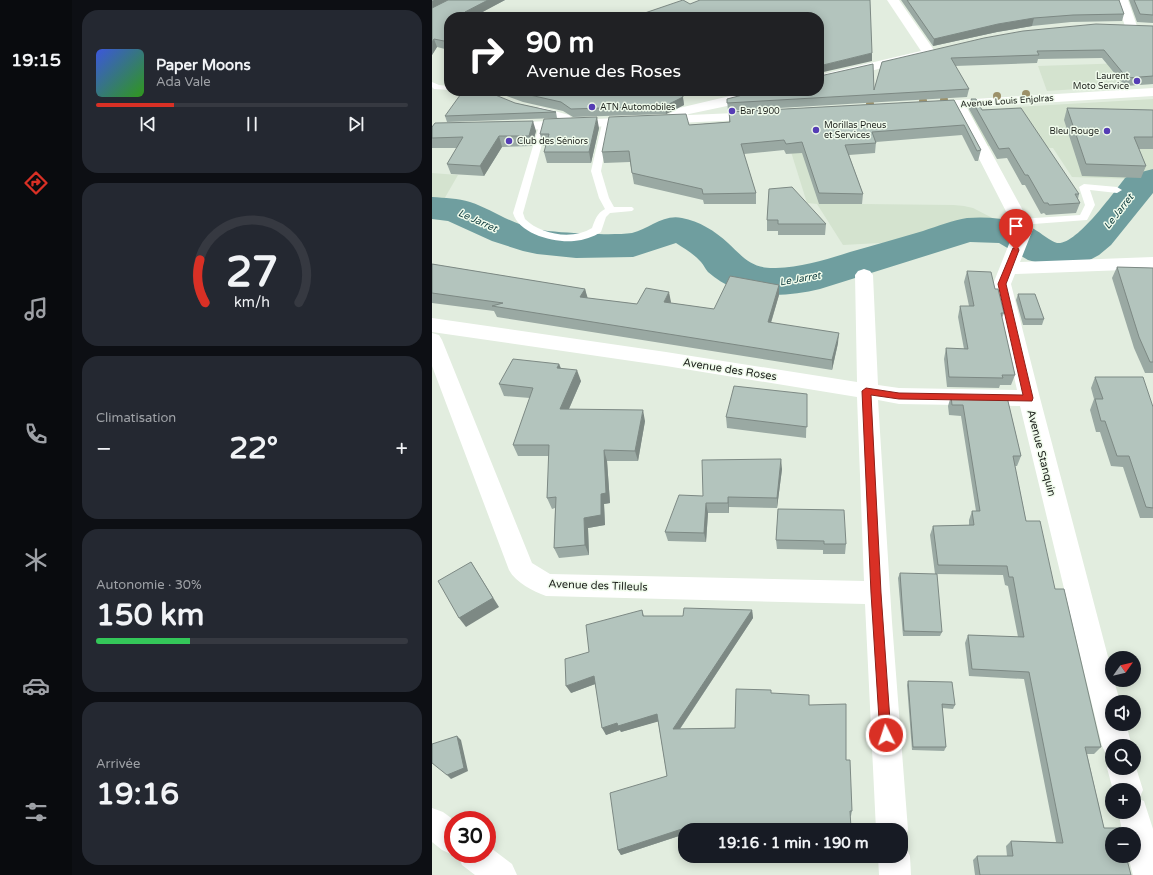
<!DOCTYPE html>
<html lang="fr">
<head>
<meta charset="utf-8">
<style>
	body { margin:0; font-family:"Varela Round",sans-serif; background:#242831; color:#f1f3f6; height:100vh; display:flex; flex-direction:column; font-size:15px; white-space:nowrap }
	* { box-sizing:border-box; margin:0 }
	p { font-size:13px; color:#9ea1a6 }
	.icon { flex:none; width:22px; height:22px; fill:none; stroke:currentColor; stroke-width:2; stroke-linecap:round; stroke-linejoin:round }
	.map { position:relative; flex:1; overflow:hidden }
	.side { display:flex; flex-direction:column; gap:10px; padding:10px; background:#0d0f14; width:360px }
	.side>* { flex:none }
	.hud { position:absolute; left:12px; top:12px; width:380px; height:84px; border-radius:16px; box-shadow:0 2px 10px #0003; background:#202124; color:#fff; overflow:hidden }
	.needle { width:26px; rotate:56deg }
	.fabs { position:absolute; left:673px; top:651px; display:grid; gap:8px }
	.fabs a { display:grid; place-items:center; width:36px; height:36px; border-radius:50%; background:#171b24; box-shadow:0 2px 10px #0003; font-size:20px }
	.speed { position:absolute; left:12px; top:811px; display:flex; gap:8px; font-size:20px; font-weight:700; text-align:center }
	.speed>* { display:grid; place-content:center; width:52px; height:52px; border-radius:50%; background:#171b24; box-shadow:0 2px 10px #0003; line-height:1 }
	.speed .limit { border:6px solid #d22; background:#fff; color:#111 }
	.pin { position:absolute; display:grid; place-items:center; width:34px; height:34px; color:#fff; margin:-41px -17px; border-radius:50% 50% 50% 0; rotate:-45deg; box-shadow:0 0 4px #0007 }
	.pin .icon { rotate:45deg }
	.me { position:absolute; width:44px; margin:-22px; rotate:356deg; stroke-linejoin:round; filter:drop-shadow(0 0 3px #0008) }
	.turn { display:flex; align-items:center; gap:14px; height:84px; padding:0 16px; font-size:18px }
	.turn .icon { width:52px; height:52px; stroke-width:2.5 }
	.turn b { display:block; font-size:28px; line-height:34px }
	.big { font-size:30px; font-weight:700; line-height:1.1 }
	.side .widget { flex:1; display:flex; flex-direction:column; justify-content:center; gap:6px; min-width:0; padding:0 14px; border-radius:16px; background:#242831 }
	.side .dial { align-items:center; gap:0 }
	.dial svg { height:104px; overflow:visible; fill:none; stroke:#363941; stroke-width:7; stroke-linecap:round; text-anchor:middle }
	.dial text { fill:#f1f3f6; stroke:none }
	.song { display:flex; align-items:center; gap:12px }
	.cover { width:48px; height:48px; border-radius:6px; background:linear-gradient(135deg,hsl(230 70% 55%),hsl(110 70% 35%)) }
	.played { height:4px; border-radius:2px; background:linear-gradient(90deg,#d93025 25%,#363941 25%) }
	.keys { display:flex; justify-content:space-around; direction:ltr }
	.heat { display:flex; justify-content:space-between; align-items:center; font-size:22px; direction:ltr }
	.charge { height:6px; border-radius:3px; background:linear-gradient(90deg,#34c759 30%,#363941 0) }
	.trip { position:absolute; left:246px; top:823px; width:230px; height:40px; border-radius:16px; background:#171b24; box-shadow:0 2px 10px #0003; font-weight:700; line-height:40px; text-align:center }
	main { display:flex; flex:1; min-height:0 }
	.tabs { display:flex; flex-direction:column; width:72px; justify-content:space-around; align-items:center; background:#090b0e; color:#9ea1a6 }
	.tabs .icon { width:28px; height:28px }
	.tabs .selected { color:#d93025 }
	.tabs b { font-size:18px; color:#f1f3f6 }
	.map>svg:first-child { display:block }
	.built { fill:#d4e3cf }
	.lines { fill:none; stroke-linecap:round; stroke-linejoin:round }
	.river { fill:#6f9e9f; fill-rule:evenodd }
	.lane { fill:#fff; fill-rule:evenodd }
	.street { fill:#fff; fill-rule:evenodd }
	.secondary { fill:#fff; fill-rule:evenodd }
	.tree { fill:#9c9169 }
	.wall { fill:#9aa9a3 }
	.shaded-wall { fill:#7d8984 }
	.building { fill:#b3c4bd; stroke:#7d8984 }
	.route { fill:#d93025; stroke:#8d1f18 }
	.poi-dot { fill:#553db5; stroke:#f0fbec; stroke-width:1.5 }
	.labels { text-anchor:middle; stroke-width:3; stroke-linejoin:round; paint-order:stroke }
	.far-poi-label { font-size:9px; fill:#1d211c; stroke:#f0fbec; text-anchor:start }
	.far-street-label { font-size:9px; fill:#1d211c; stroke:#f0fbec }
	.far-water-label { font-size:10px; font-style:italic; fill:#144142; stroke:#f0fbec }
	.street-label { font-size:11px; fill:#1d211c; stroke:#f0fbec }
</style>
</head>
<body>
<main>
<nav class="tabs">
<b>19:15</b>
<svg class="icon selected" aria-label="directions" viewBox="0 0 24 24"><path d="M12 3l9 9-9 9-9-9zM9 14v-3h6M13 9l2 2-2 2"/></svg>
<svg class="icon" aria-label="music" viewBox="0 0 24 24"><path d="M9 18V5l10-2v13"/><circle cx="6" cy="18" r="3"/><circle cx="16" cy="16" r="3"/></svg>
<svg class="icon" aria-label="phone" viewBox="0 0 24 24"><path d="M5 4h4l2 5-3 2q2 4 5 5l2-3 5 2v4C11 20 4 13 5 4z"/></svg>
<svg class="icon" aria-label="climate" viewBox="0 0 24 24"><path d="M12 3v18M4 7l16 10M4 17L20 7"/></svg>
<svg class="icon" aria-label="car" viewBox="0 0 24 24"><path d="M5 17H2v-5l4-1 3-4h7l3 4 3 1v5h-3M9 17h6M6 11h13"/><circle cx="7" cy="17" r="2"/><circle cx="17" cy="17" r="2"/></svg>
<svg class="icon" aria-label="filters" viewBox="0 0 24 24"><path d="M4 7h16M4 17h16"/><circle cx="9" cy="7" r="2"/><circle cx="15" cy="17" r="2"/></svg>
</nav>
<section class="side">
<div class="widget">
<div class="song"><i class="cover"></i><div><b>Paper Moons</b><p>Ada Vale</p></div></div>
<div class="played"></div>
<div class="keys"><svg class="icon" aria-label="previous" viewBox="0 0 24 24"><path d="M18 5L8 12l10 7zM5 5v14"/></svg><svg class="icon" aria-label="pause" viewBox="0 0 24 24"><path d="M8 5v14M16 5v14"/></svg><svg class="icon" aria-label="next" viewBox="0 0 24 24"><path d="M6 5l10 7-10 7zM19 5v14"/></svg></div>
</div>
<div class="widget dial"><svg viewBox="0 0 100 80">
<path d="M14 69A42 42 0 1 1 86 69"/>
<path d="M14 69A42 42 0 0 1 10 36" stroke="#d93025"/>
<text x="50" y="56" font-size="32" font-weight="700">27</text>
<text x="50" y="72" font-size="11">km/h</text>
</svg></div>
<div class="widget"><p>Climatisation</p>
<div class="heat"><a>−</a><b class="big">22°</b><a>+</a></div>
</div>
<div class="widget"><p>Autonomie · 30%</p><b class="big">150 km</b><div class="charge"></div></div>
<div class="widget"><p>Arrivée</p><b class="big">19:16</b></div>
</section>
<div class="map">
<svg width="721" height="875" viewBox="0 0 721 875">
	<rect width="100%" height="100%" fill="#e2eddf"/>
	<g class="built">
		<path d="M 695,63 L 721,84 L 615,91 L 606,66 Z"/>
		<path d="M 721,99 L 721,177 L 704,179 L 640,177 L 621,148 L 553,146 L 535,110 Z"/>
		<path d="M 399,120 L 430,204 L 522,205 L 532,206 L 541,208 L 580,228 L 539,226 L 518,229 L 485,241 L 411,245 L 385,204 L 375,203 L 350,123 Z"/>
		<path d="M 0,173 L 26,175 L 11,201 L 0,200 Z"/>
	</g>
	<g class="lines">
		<path class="river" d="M 721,169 L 721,193 L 679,245 L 667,255 L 654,262 L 625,268 L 596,260 L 567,243 L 538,242 L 388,289 C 350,298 307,300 276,272 C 273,269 272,265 269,262 C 262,254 253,249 244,243 L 201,257 L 144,258 L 105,254 L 91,251 L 60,241 L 16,221 L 0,219 L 0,197 C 13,198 26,198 38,202 C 56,208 72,219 90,225 C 107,231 125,232 142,233 C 157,234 186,235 200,233 C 217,229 231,214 250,218 C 267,221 283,231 296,243 C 312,258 320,269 344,268 C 370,267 394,260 418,252 C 443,245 467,238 491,231 C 506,226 521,220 535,218 C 557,216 583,219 602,229 C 609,233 618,241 625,243 C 644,246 682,192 693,178 L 698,175 Z"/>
		<g class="lane">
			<path d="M 0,82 L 7,85 L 17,86 L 17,90 L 2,89 L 0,87 Z"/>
			<path d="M 108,107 L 137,115 L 146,125 L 145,127 L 139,127 L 131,119 L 105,112 L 104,110 L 105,108 Z"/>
			<path d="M 174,121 L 178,124 L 169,171 L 177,198 L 182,207 L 200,207 L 202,209 L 200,211 L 178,213 L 174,217 L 169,232 C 161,237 152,240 142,241 C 122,243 87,234 81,213 L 107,126 L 111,123 L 115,126 L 91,213 L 93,219 C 109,235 141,240 160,228 C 163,220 165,213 173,209 L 167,198 L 159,171 L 170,124 Z"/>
			<path d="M 652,184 L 685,187 L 690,190 L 685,193 L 658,190 L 663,205 L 655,220 L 588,225 L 583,222 L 588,219 L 648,215 L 653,205 L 647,187 Z"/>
		</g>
		<g class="street">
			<path d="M 455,0 L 467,0 L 504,53 L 502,56 L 387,83 L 387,75 L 489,51 Z"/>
			<path d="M 684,0 L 696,0 L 705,26 L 703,29 L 695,29 L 693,26 Z"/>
			<path d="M 319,91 L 342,91 L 340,94 L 295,106 L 257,114 L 240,124 L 235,125 L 230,124 L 228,121 L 230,118 L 247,108 Z"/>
			<path d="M 526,100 L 531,101 L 533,104 L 601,229 L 588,262 L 721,257 L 721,269 L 583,274 L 579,284 L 608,398 L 680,672 L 680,680 L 682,680 L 688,702 L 680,702 L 680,724 L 694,724 L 700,746 L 680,746 L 680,768 L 702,768 L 702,761 L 711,790 L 707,799 L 712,801 L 721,829 L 721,875 L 701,875 L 696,856 L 702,856 L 702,834 L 691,834 L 686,812 L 702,812 L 702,790 L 681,790 L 675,768 L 679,758 L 675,756 L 670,746 L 588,406 L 467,404 L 446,400 L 460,622 L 476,830 L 471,841 L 469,842 L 469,830 L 444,830 L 433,604 L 114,596 C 101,591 84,583 77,570 L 0,366 L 0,333 L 7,335 L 10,340 L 100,563 L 118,574 L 432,581 L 425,397 L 234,366 L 0,332 L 0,318 L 234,352 L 425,382 L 423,275 L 426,271 L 432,269 L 438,271 L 441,275 L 446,385 L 467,388 L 585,390 L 561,284 L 583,229 L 519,104 L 521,101 Z"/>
			<path d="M 469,843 L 473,845 L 478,856 L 479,875 L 447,875 L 446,856 L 469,856 Z"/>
		</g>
		<g class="secondary">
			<path d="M 721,88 L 721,96 L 495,110 L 490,109 L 488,106 L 490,103 L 495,102 Z"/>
			<path d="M 327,112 L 332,113 L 334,116 L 332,119 L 73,131 L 68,130 L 66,127 L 68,124 L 73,123 Z"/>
			<path d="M 0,808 L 11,812 L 22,820 L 21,854 L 23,854 L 21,855 L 10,850 L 0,842 Z"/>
			<path d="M 55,845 L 80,864 L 85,875 L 43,875 L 30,865 L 25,854 L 55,854 Z"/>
		</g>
	</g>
	<g class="tree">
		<circle cx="594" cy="94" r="4"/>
		<circle cx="565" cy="96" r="4"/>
		<circle cx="512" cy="100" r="4"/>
		<circle cx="491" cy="101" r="4"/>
		<circle cx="438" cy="104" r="4"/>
	</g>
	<g class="wall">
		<path d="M 0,0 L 73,0 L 45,15 L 17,17 L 17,50 L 5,47 L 0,55 Z"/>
		<path d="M 469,0 L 687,0 L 692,14 L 690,21 L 639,22 L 600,26 L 565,32 L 501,46 Z"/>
		<path d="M 697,0 L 721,0 L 721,23 L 705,22 Z"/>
		<path d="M 721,26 L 721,84 L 693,86 L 670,58 L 606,59 L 605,63 L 523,66 L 537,89 L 535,97 L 296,111 L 295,99 L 442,90 L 450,62 Z"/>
		<path d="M 64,91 L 259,91 L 250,93 L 252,105 L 234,114 L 141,117 L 131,111 L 91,102 L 64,92 Z"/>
		<path d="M 539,99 L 550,110 L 647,194 L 646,199 L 648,203 L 644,213 L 614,215 L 612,213 L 609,214 L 593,185 L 590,185 L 575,158 L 565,159 L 537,109 Z"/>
		<path d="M 522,100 L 549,150 L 546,161 L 543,161 L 530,135 L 444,142 L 443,153 L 417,155 L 431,194 L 430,204 L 387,204 L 370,153 L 354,154 L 352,150 L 312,154 L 324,193 L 324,204 L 272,204 L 271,200 L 202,184 L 198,162 L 172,163 L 170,152 L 257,125 L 297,122 L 297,112 Z"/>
		<path d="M 83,103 L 124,112 L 125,118 L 15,122 L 13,116 Z"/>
		<path d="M 635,108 L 721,110 L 721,149 L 707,149 L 714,166 L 709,178 L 650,176 L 632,120 Z"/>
		<path d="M 0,127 L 104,131 L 100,146 L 70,147 L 52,176 L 19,174 L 15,164 L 25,148 L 0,148 Z"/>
		<path d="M 167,128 L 159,163 L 115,163 L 112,152 L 114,145 L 111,146 L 108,134 Z"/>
		<path d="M 337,189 L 394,224 L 393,235 L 346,235 L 346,231 L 335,231 L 335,220 Z"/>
		<path d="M 0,264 L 153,289 L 155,298 L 205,304 L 239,302 L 238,303 L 282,309 L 347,295 L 339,323 L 406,343 L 400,370 L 65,317 L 62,311 L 0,303 Z"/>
		<path d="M 685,267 L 721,268 L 721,373 L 713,373 L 702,348 L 680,278 Z"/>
		<path d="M 535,271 L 572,313 L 570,318 L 583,375 L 579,385 L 568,385 L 567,388 L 515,387 L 512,359 L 514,348 L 532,349 L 526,317 L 528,306 L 537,306 L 532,282 Z"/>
		<path d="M 586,294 L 612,319 L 610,325 L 591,325 L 584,300 Z"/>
		<path d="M 127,364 L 129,368 L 149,381 L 137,409 L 213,421 L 206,461 L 175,461 L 178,503 L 172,504 L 173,525 L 156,528 L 157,555 L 127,558 L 122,548 L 123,508 L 120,509 L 115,498 L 117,456 L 86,456 L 81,445 L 98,398 L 72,396 L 67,384 Z"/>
		<path d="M 663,377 L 721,407 L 721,518 L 708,518 L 691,467 L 679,466 L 668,432 L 664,432 L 658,410 L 662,399 L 659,388 Z"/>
		<path d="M 375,394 L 374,438 L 295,428 L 294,417 Z"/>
		<path d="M 519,396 L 575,397 L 589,456 L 585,466 L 583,466 L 594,521 L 623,589 L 669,747 L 662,754 L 655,754 L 672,828 L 699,875 L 543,875 L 541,860 L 545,856 L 575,856 L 574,846 L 579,841 L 624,842 L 592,679 L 537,676 L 533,643 L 536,635 L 586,637 L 576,586 L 573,585 L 571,575 L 503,574 L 498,535 L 501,526 L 537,525 L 537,520 L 540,511 L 544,511 L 529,416 L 517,415 L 516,406 Z"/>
		<path d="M 350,469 L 345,508 L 297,507 L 297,513 L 276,513 L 274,542 L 236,541 L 233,532 L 271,496 Z"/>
		<path d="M 346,509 L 414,544 L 413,554 L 391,554 L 391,550 L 345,549 L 344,540 Z"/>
		<path d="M 468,573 L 510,632 L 508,636 L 471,636 L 466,578 Z"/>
		<path d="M 210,610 L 212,616 L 251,616 L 320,610 L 321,618 L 248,729 L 303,728 L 339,693 L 377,705 L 414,760 L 420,811 L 419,816 L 418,816 L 419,828 L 418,830 L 253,830 L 253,834 L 189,855 L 186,850 L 235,776 L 226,721 L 189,732 L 188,730 L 174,735 L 163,684 L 139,693 Z"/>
		<path d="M 476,681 L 523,705 L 521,709 L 510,708 L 514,747 L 512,751 L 480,750 L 475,685 Z"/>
	</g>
	<g class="shaded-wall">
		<path d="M 2,0 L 20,0 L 0,10 L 0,1 Z"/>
		<path d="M 56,0 L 73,0 L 41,17 L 33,12 Z"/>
		<path d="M 602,18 L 600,26 L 565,32 L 501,46 L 502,39 L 566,24 Z"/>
		<path d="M 2,39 L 5,47 L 0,55 L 0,42 Z"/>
		<path d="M 440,53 L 440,61 L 387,73 L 387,66 Z"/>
		<path d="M 249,91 L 259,91 L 250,93 Z"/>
		<path d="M 294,91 L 313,91 L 294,95 Z"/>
		<path d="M 251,97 L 252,105 L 234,114 L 233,106 Z"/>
		<path d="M 165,117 L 167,128 L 159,163 L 157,152 Z"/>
		<path d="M 101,121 L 104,131 L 100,146 L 97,136 Z"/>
		<path d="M 67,136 L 70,147 L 52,176 L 48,166 Z"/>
		<path d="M 347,285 L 347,295 L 336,332 L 336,322 Z"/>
		<path d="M 153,289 L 156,299 L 148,297 Z"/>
		<path d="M 237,292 L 239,302 L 234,313 L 232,302 Z"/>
		<path d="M 407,333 L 406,343 L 400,370 L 400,360 Z"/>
		<path d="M 127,364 L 131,375 L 125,368 Z"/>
		<path d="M 145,370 L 149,381 L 132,420 L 128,409 Z"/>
		<path d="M 211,410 L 213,421 L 206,461 L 203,451 Z"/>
		<path d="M 172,450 L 175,461 L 178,503 L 172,504 L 173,525 L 156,528 L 157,555 L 153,545 L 152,518 L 169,494 Z"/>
		<path d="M 349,459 L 350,469 L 345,508 L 345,498 Z"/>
		<path d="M 296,497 L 297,507 L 297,513 L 296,503 Z"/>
		<path d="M 274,503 L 276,513 L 274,542 L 272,533 Z"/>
		<path d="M 39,562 L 67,607 L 34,627 L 27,618 Z"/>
		<path d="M 320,610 L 321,618 L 243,736 L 241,729 Z"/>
		<path d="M 162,676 L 166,683 L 139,693 L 134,686 Z"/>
		<path d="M 225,714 L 228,721 L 189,732 L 188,730 L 174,735 L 170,728 L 185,723 Z"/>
		<path d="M 25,736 L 29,740 L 36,771 L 19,779 L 15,775 Z"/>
		<path d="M 262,825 L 264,830 L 253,830 L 253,834 L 189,855 L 186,850 Z"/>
	</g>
	<g class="building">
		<path d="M 16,0 L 56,0 L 33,12 L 56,17 L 17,17 L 17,42 L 2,39 L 0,42 L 0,8 Z"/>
		<path d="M 251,0 L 258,4 L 268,0 L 438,0 L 440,53 L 387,66 L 387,17 L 201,17 Z"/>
		<path d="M 475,0 L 687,0 L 692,14 L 641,15 L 602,18 L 566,24 L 502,39 Z"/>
		<path d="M 702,0 L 721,0 L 721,15 L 708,14 Z"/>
		<path d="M 664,24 L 721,26 L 721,76 L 695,78 L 672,50 L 605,51 L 607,55 L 519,58 L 537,89 L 295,103 L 295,99 L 326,91 L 387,91 L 387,76 L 388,76 L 441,64 L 442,90 L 450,62 L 552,38 L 591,31 Z"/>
		<path d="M 31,91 L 45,91 L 61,94 L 83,103 L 124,112 L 13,116 Z"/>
		<path d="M 82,91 L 250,91 L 251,97 L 233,106 L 139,109 L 129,102 L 89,93 Z"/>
		<path d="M 539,99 L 544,99 L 550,110 L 589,108 L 647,194 L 643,194 L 648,203 L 617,205 L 616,203 L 612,203 L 596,175 L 593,175 L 577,148 L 567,149 Z"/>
		<path d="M 522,100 L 549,150 L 545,151 L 532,125 L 440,132 L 444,143 L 413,145 L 431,194 L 387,193 L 370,142 L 354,144 L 352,140 L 309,144 L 324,193 L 271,194 L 270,189 L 200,173 L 197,151 L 170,152 L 177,117 L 254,114 L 257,125 L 298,122 L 297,112 Z"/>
		<path d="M 635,108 L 721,110 L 721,137 L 702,137 L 714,166 L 654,164 Z"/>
		<path d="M 165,117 L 157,152 L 112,152 L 117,134 L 108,134 L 112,119 Z"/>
		<path d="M 101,121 L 97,136 L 67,136 L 48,166 L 15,164 L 31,137 L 0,138 L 0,127 L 3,123 Z"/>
		<path d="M 360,187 L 394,224 L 346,224 L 346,220 L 335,220 L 337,189 Z"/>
		<path d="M 0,264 L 153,289 L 148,297 L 205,304 L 214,288 L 237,292 L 232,302 L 282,309 L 298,276 L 347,285 L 336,322 L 407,333 L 400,360 L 60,306 L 71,303 L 0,293 Z"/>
		<path d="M 685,267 L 721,268 L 721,362 L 718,362 L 707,337 Z"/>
		<path d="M 535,271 L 559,272 L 563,289 L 566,289 L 572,313 L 569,313 L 583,375 L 570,375 L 571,378 L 517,377 L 514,348 L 536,349 L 528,306 L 542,306 Z"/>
		<path d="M 586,294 L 603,294 L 612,319 L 593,319 Z"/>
		<path d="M 81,359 L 127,364 L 125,368 L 145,370 L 128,409 L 211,410 L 203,451 L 172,450 L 174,493 L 169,494 L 169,515 L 152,518 L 153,545 L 122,548 L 124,497 L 115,498 L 117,445 L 81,445 L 101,388 L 67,384 Z"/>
		<path d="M 663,377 L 711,377 L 721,407 L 721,508 L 714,507 L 697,456 L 685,456 L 673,421 L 669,421 L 663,399 L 671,399 Z"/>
		<path d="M 302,386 L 375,394 L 375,427 L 294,417 Z"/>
		<path d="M 519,396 L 575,397 L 589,456 L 581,456 L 594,521 L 608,521 L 623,589 L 632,589 L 669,747 L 653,747 L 672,828 L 688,828 L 689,834 L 680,834 L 680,856 L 694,856 L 699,875 L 548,875 L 545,856 L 581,856 L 579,841 L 631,843 L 597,672 L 540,669 L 536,635 L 592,637 L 581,577 L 577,577 L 575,566 L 506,565 L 501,526 L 542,525 L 540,511 L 548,511 L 531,405 L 520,405 Z"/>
		<path d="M 349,459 L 345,498 L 296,497 L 296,503 L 274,503 L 272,533 L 233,532 L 247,495 L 271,496 L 270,460 Z"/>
		<path d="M 346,509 L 412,510 L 414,544 L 392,544 L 392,541 L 344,540 Z"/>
		<path d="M 39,562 L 61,598 L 27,618 L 6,581 Z"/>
		<path d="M 468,573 L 505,574 L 510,632 L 472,631 Z"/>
		<path d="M 252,608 L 320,610 L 241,729 L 303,728 L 304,689 L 339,690 L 339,693 L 377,695 L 377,705 L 414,704 L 414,760 L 418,760 L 420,811 L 418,811 L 419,828 L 262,825 L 186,850 L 178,793 L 235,776 L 225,714 L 186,726 L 185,723 L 170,728 L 162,676 L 134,686 L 133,659 L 157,652 L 154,625 L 210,610 L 211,616 L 251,616 Z"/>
		<path d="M 476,681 L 520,682 L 523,705 L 510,704 L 514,747 L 481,747 Z"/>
		<path d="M 25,736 L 32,768 L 15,775 L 0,763 L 0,744 Z"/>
	</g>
	<path class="route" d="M 581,248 L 586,248 L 587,250 L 574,284 L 601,398 L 600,401 L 467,399 L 439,395 L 449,593 L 459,735 L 458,739 L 454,741 L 449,739 L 448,735 L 439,593 L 430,391 L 434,388 L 467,393 L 591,395 L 566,284 Z"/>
	<g class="poi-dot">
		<circle cx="705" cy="81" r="4"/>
		<circle cx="160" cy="107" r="4"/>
		<circle cx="300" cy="111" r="4"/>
		<circle cx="384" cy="130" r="4"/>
		<circle cx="675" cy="131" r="4"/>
		<circle cx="77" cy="141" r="4"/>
	</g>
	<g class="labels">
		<g class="far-poi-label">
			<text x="697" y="79" text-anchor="end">Laurent<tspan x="697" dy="10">Moto Service</tspan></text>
			<text x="168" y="110">ATN Automobiles</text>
			<text x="308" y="114">Bar 1900</text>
			<text x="392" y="128">Morillas Pneus<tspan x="392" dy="10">et Services</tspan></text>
			<text x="667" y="134" text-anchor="end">Bleu Rouge</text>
			<text x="85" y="144">Club des Séniors</text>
		</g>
		<g class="far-street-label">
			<text transform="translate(575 101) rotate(-4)" y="3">Avenue Louis Enjolras</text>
		</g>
		<g class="far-water-label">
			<text transform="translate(686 211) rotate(-52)" y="4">Le Jarret</text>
			<text transform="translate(46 220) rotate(24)" y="4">Le Jarret</text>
			<text transform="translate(368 278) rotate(-10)" y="4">Le Jarret</text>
		</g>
		<g class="street-label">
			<text transform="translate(298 369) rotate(9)" y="4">Avenue des Roses</text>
			<text transform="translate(610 453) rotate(76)" y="4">Avenue Stanquin</text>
			<text transform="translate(166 585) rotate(2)" y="4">Avenue des Tilleuls</text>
		</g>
	</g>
</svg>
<div class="fabs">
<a><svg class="needle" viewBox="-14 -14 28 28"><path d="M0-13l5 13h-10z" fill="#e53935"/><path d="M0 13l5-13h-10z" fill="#9ea1a6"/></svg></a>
<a><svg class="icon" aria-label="sound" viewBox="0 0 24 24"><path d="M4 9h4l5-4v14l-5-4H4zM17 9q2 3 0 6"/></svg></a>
<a><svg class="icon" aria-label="search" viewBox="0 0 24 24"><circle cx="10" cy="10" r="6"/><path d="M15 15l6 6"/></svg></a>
<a>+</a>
<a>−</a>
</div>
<div class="speed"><div class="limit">30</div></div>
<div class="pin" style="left:584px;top:250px;background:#d93025"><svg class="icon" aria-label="arrive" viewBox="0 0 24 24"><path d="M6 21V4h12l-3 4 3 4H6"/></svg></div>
<svg class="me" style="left:454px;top:735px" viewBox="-20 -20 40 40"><circle r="17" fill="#d93025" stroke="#fff" stroke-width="3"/><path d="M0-11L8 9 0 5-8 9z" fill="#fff"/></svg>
<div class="trip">19:16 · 1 min · 190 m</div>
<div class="hud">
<div class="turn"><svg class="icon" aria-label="right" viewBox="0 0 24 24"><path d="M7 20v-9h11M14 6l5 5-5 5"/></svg><div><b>90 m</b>Avenue des Roses</div></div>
</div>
</div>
</main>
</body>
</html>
